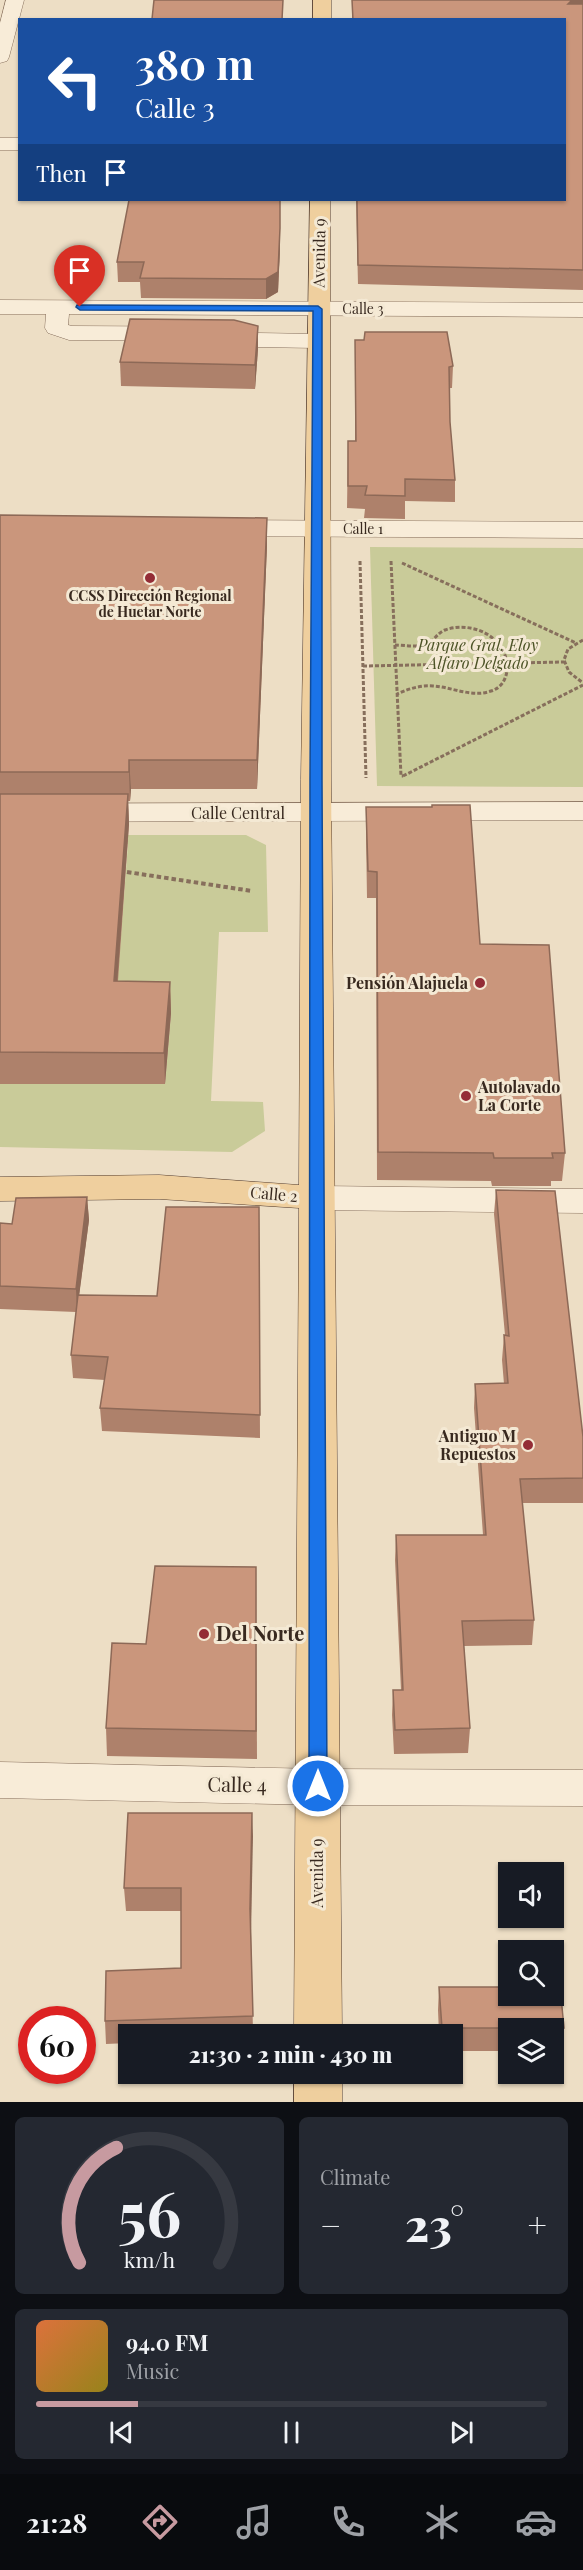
<!DOCTYPE html>
<html lang="en">
<head>
<meta charset="utf-8">
<style>
	body { margin:0; font-family:"Playfair Display",serif; background:#242831; color:#f1f3f6; height:100vh; display:flex; flex-direction:column; font-size:22px; white-space:nowrap }
	* { box-sizing:border-box; margin:0 }
	p { font-size:20px; color:#9ea1a6 }
	.icon { flex:none; width:33px; height:33px; fill:none; stroke:currentColor; stroke-width:2; stroke-linecap:round; stroke-linejoin:round }
	.map { position:relative; height:2102px; overflow:hidden }
	.side { display:flex; flex-direction:column; gap:15px; padding:15px; background:#0d0f14; flex:1 }
	.side>* { flex:none }
	.hud { position:absolute; left:18px; top:18px; width:548px; height:183px; border-radius:0px; box-shadow:0 2px 4px #0004; background:#1a4fa0; color:#fff; overflow:hidden }
	.buttons { position:absolute; left:498px; top:1862px; display:grid; gap:12px }
	.buttons a { display:grid; place-items:center; width:66px; height:66px; border-radius:0px; background:#171b24; box-shadow:0 2px 4px #0004; font-size:30px }
	.speed { position:absolute; left:18px; top:2006px; display:flex; gap:12px; font-size:30px; font-weight:700; text-align:center }
	.speed>* { display:grid; place-content:center; width:78px; height:78px; border-radius:50%; background:#171b24; box-shadow:0 2px 4px #0004; line-height:1 }
	.speed .limit { border:9px solid #d22; background:#fff; color:#111 }
	.pin { position:absolute; display:grid; place-items:center; width:51px; height:51px; color:#fff; margin:-62px -26px; border-radius:50% 50% 50% 0; rotate:-45deg; box-shadow:0 0 6px #0007 }
	.pin .icon { rotate:45deg }
	.me { position:absolute; width:66px; margin:-33px; rotate:0deg; stroke-linejoin:round; filter:drop-shadow(0 0 4px #0008) }
	.turn { display:flex; align-items:center; gap:21px; height:126px; padding:0 18px; font-size:27px }
	.turn .icon { width:78px; height:78px; stroke-width:2.5 }
	.turn b { display:block; font-size:42px; line-height:51px }
	.then { display:flex; align-items:center; height:57px; padding:0 18px; background:#0003; gap:12px; font-size:22px }
	.big { font-size:45px; font-weight:800; line-height:1.1 }
	.side .tile { flex:1; display:flex; flex-direction:column; justify-content:center; gap:9px; min-width:0; padding:0 21px; border-radius:9px; background:#242831 }
	.side .dial { align-items:center; gap:0 }
	.dial svg { height:156px; overflow:visible; fill:none; stroke:#363941; stroke-width:7; stroke-linecap:round; text-anchor:middle }
	.dial text { fill:#f1f3f6; stroke:none }
	.song { display:flex; align-items:center; gap:18px }
	.cover { width:72px; height:72px; border-radius:9px; background:linear-gradient(135deg,hsl(20 70% 55%),hsl(50 70% 35%)) }
	.played { height:6px; border-radius:3px; background:linear-gradient(90deg,#c79aa0 20%,#363941 20%) }
	.keys { display:flex; justify-content:space-around; direction:ltr }
	.heat { display:flex; justify-content:space-between; align-items:center; font-size:33px; direction:ltr }
	.side .tiles { flex:1; display:grid; gap:15px; grid-template-columns:1fr 1fr }
	.tile:last-child { grid-column:span 2 }
	.trip { position:absolute; left:118px; top:2024px; width:345px; height:60px; border-radius:0px; background:#171b24; box-shadow:0 2px 4px #0004; font-weight:800; line-height:60px; text-align:center }
	.tabs { display:flex; height:96px; justify-content:space-around; align-items:center; background:#090b0e; color:#9ea1a6 }
	.tabs .icon { width:42px; height:42px }
	.tabs .active { color:#c79aa0 }
	.tabs b { font-size:27px; color:#f1f3f6 }
	.map>svg:first-child { display:block }
	.green { fill:#c9cb99 }
	.lines { fill:none; stroke-linecap:round; stroke-linejoin:round }
	.minor-casing { stroke:#876f5c; stroke-width:1 }
	.major-casing { stroke:#553e30; stroke-width:1 }
	.path-far1 { stroke:#876f5c; stroke-width:3; stroke-dasharray:4 2; stroke-linecap:butt }
	.path { stroke:#876f5c; stroke-width:4; stroke-dasharray:4.5 3; stroke-linecap:butt }
	.minor { fill:#f8ecd8; fill-rule:evenodd }
	.major { fill:#efcf9e; fill-rule:evenodd }
	.wall { fill:#ae816b }
	.shaded-wall { fill:#8d6957 }
	.building { fill:#ca967c; stroke:#8d6957; stroke-width:1.5 }
	.route { fill:#1a73e8; stroke:#114b97; stroke-width:1.5 }
	.poi-dot { fill:#942d36; stroke:#f4e9d4; stroke-width:2 }
	.labels { text-anchor:middle; stroke-width:6; stroke-linejoin:round; paint-order:stroke }
	.far-street-label { font-size:14px; fill:#38291f; stroke:#f4e9d4 }
	.far-poi-label { font-size:14px; font-weight:bold; fill:#38291f; stroke:#f4e9d4 }
	.street-label { font-size:16px; fill:#38291f; stroke:#f4e9d4 }
	.park-label { font-size:16px; font-style:italic; fill:#4c5326; stroke:#f4e9d4 }
	.poi-label { font-size:16px; font-weight:bold; fill:#38291f; stroke:#f4e9d4; text-anchor:end }
	.near-poi-label { font-size:20px; font-weight:bold; fill:#38291f; stroke:#f4e9d4; text-anchor:start }
	.near-street-label { font-size:20px; fill:#38291f; stroke:#f4e9d4 }
</style>
</head>
<body>
<div class="map">
<svg width="583" height="2102" viewBox="0 0 583 2102">
	<rect width="100%" height="100%" fill="#eddec5"/>
	<g class="green">
		<path d="M 370,547 L 583,548 L 583,787 L 377,786 Z"/>
		<path d="M 0,835 L 246,835 L 266,845 L 268,932 L 219,932 L 211,1101 L 263,1102 L 265,1131 L 232,1152 L 0,1147 L 0,1083 L 165,1084 L 171,1013 L 115,1012 L 128,844 L 0,844 Z"/>
	</g>
	<g class="lines">
		<defs>
			<g id="minor">
				<path d="M 6,0 L 24,0 L 9,57 L 7,61 L 0,63 L 0,23 Z"/>
				<rect x="0" y="138" width="20" height="12"/>
				<path d="M 0,300 L 583,303 L 583,317 L 69,314 L 68,325 L 72,326 L 238,327 L 257,333 L 318,334 L 326,336 L 329,341 L 326,346 L 318,348 L 254,347 L 235,341 L 69,340 L 48,333 L 45,328 L 46,314 L 0,314 Z"/>
				<path d="M 221,520 L 583,522 L 583,538 L 221,536 L 212,533 L 208,528 L 212,523 Z"/>
				<path d="M 583,802 L 583,820 L 0,822 L 0,804 Z"/>
				<path d="M 318,1186 L 583,1189 L 583,1213 L 318,1210 L 306,1206 L 300,1198 L 306,1190 Z"/>
				<path d="M 0,1762 L 318,1769 L 583,1770 L 583,1806 L 318,1805 L 0,1798 Z"/>
			</g>
			<g id="major">
				<rect x="313" y="0" width="18" height="20"/>
				<path d="M 310,200 L 330,200 L 331,780 L 342,2034 L 294,2034 L 299,1208 L 159,1199 L 0,1201 L 0,1177 L 159,1175 L 299,1185 L 301,780 Z"/>
				<rect x="294" y="2073" width="48" height="29"/>
			</g>
		</defs>
		<use href="#minor" class="minor-casing"/>
		<use href="#major" class="major-casing"/>
		<g class="path-far1">
			<path d="M 360,561 L 366,778"/>
			<path d="M 391,561 L 401,776 L 403,776"/>
			<path d="M 402,563 L 576,643"/>
			<path d="M 583,640 L 568,649 L 564,660 L 569,672 L 583,683"/>
			<path d="M 395,645 C 404,645 418,648 427,644 C 434,641 437,633 445,630 C 473,620 509,638 507,670 C 506,680 501,688 491,691 C 472,698 452,687 433,686 C 420,685 408,689 397,694"/>
			<path d="M 363,666 L 564,662"/>
			<path d="M 403,776 L 583,685"/>
		</g>
		<path class="path" d="M 127,872 L 252,891"/>
		<use href="#minor" class="minor"/>
		<use href="#major" class="major"/>
	</g>
	<g class="wall">
		<path d="M 352,0 L 583,0 L 583,290 L 358,284 L 356,200 L 564,200 L 564,20 L 352,20 Z"/>
		<path d="M 280,248 L 278,292 L 266,299 L 141,298 L 140,282 L 118,282 L 117,262 Z"/>
		<path d="M 355,340 L 453,366 L 452,388 L 450,388 L 450,422 L 455,480 L 455,502 L 405,501 L 405,519 L 364,518 L 365,509 L 347,508 L 348,441 L 355,441 Z"/>
		<path d="M 258,349 L 255,389 L 121,386 L 120,362 Z"/>
		<path d="M 0,515 L 267,518 L 267,545 L 257,789 L 131,789 L 130,801 L 128,801 L 129,824 L 118,981 L 170,982 L 171,1013 L 165,1084 L 0,1084 Z"/>
		<path d="M 366,807 L 480,944 L 565,1153 L 562,1181 L 551,1181 L 551,1186 L 492,1186 L 491,1181 L 377,1180 L 376,898 L 367,898 L 366,834 Z"/>
		<path d="M 496,1190 L 583,1437 L 583,1503 L 522,1503 L 534,1620 L 532,1645 L 464,1646 L 470,1728 L 468,1753 L 394,1754 L 392,1715 L 393,1690 L 401,1690 L 395,1560 L 396,1535 L 483,1535 L 474,1408 L 475,1384 L 504,1384 L 502,1360 L 504,1335 L 505,1335 L 494,1214 Z"/>
		<path d="M 87,1197 L 89,1220 L 79,1295 L 157,1296 L 259,1207 L 260,1438 L 102,1431 L 100,1408 L 105,1380 L 73,1378 L 71,1355 L 76,1312 L 0,1309 L 0,1311 L 0,1223 L 12,1224 Z"/>
		<path d="M 256,1567 L 257,1759 L 107,1756 L 106,1728 L 146,1644 Z"/>
		<path d="M 252,1813 L 251,1929 L 253,2034 L 129,2034 L 129,2043 L 106,2044 L 105,2021 L 181,1968 L 181,1911 L 126,1911 L 124,1888 Z"/>
		<path d="M 439,1987 L 564,2028 L 561,2051 L 554,2051 L 554,2028 L 508,2028 L 508,2051 L 453,2051 L 453,2034 L 439,2034 L 438,2010 Z"/>
	</g>
	<g class="shaded-wall">
		<path d="M 572,0 L 583,0 L 583,4 L 568,4 Z"/>
		<path d="M 280,200 L 280,248 L 278,292 L 266,299 L 266,279 Z"/>
		<path d="M 258,326 L 258,349 L 255,389 L 255,365 Z"/>
		<path d="M 267,518 L 267,545 L 257,789 L 257,760 Z"/>
		<path d="M 129,760 L 131,789 L 130,801 L 129,772 Z"/>
		<path d="M 128,794 L 129,824 L 115,1012 L 114,981 Z"/>
		<path d="M 170,982 L 171,1013 L 165,1084 L 164,1053 Z"/>
		<path d="M 87,1197 L 89,1220 L 77,1312 L 76,1289 Z"/>
		<path d="M 252,1813 L 253,1836 L 251,1932 L 250,1909 Z"/>
	</g>
	<g class="building">
		<path d="M 154,0 L 283,0 L 282,20 L 156,20 L 156,19 L 152,19 Z"/>
		<path d="M 352,0 L 572,0 L 568,4 L 583,4 L 583,270 L 358,265 L 357,200 L 564,200 L 564,20 L 353,20 Z"/>
		<path d="M 129,200 L 280,200 L 280,228 L 278,272 L 266,279 L 140,278 L 144,262 L 117,262 Z"/>
		<path d="M 130,319 L 234,320 L 258,326 L 255,365 L 120,362 Z"/>
		<path d="M 365,332 L 447,332 L 453,366 L 449,367 L 450,422 L 455,480 L 405,479 L 405,496 L 365,495 L 367,486 L 348,486 L 348,441 L 356,441 L 355,340 L 364,340 Z"/>
		<path d="M 0,515 L 267,518 L 257,760 L 129,760 L 129,772 L 0,772 Z"/>
		<path d="M 0,794 L 128,794 L 114,981 L 170,982 L 164,1053 L 0,1052 Z"/>
		<path d="M 432,805 L 470,805 L 480,944 L 549,945 L 565,1153 L 552,1153 L 553,1158 L 494,1158 L 493,1153 L 378,1152 L 377,872 L 368,871 L 366,807 L 432,807 Z"/>
		<path d="M 496,1190 L 555,1191 L 583,1437 L 583,1478 L 520,1479 L 534,1620 L 462,1621 L 470,1728 L 395,1730 L 393,1690 L 403,1690 L 396,1535 L 486,1535 L 475,1384 L 508,1383 L 504,1335 L 509,1336 Z"/>
		<path d="M 87,1197 L 76,1289 L 0,1286 L 0,1223 L 12,1224 L 16,1198 Z"/>
		<path d="M 166,1207 L 259,1207 L 260,1415 L 100,1408 L 108,1357 L 71,1355 L 78,1295 L 157,1296 Z"/>
		<path d="M 155,1566 L 256,1567 L 256,1731 L 106,1728 L 112,1643 L 146,1644 Z"/>
		<path d="M 128,1813 L 252,1813 L 250,1909 L 253,2016 L 105,2021 L 106,1971 L 181,1968 L 181,1888 L 124,1888 Z"/>
		<path d="M 554,1986 L 560,1986 L 564,2028 L 442,2028 L 439,1987 L 508,1987 L 508,1995 L 554,1995 Z"/>
	</g>
	<path class="route" d="M 77,305 L 318,306 L 322,309 L 322,780 L 327,1786 L 325,1792 L 318,1794 L 312,1792 L 309,1786 L 310,780 L 313,311 L 80,310 L 76,307 Z"/>
	<g class="poi-dot">
		<circle cx="150" cy="578" r="6"/>
		<circle cx="480" cy="983" r="6"/>
		<circle cx="466" cy="1096" r="6"/>
		<circle cx="528" cy="1445" r="6"/>
		<circle cx="204" cy="1634" r="6"/>
	</g>
	<g class="labels">
		<g class="far-street-label">
			<text x="363" y="314">Calle 3</text>
			<text x="363" y="534">Calle 1</text>
		</g>
		<g class="far-poi-label">
			<text x="150" y="601">CCSS Dirección Regional<tspan x="150" dy="16">de Huetar Norte</tspan></text>
		</g>
		<g class="street-label">
			<text transform="translate(319 253) rotate(-89)" y="6">Avenida 9</text>
			<text x="238" y="819">Calle Central</text>
			<text transform="translate(274 1194) rotate(5)" y="6">Calle 2</text>
			<text transform="translate(317 1873) rotate(-90)" y="6">Avenida 9</text>
		</g>
		<g class="park-label">
			<text x="478" y="651">Parque Gral. Eloy<tspan x="478" dy="18">Alfaro Delgado</tspan></text>
		</g>
		<g class="poi-label">
			<text x="468" y="989">Pensión Alajuela</text>
			<text x="478" y="1093" text-anchor="start">Autolavado<tspan x="478" dy="18">La Corte</tspan></text>
			<text x="516" y="1442">Antiguo M<tspan x="516" dy="18">Repuestos</tspan></text>
		</g>
		<g class="near-poi-label">
			<text x="216" y="1641">Del Norte</text>
		</g>
		<g class="near-street-label">
			<text transform="translate(237 1785) rotate(1)" y="7">Calle 4</text>
		</g>
	</g>
</svg>
<div class="buttons">
<a><svg class="icon" aria-label="sound" viewBox="0 0 24 24"><path d="M4 9h4l5-4v14l-5-4H4zM17 9q2 3 0 6"/></svg></a>
<a><svg class="icon" aria-label="search" viewBox="0 0 24 24"><circle cx="10" cy="10" r="6"/><path d="M15 15l6 6"/></svg></a>
<a><svg class="icon" aria-label="layers" viewBox="0 0 24 24"><path d="M12 4l9 5-9 5-9-5zM3 14l9 5 9-5"/></svg></a>
</div>
<div class="speed"><div class="limit">60</div></div>
<div class="pin" style="left:80px;top:307px;background:#d93025"><svg class="icon" aria-label="arrive" viewBox="0 0 24 24"><path d="M6 21V4h12l-3 4 3 4H6"/></svg></div>
<svg class="me" style="left:318px;top:1786px" viewBox="-20 -20 40 40"><circle r="17" fill="#1a73e8" stroke="#fff" stroke-width="3"/><path d="M0-11L8 9 0 5-8 9z" fill="#fff"/></svg>
<div class="trip">21:30 · 2 min · 430 m</div>
<div class="hud">
<div class="turn"><svg class="icon" aria-label="left" viewBox="0 0 24 24"><path d="M17 20v-9H6M10 6l-5 5 5 5"/></svg><div><b>380 m</b>Calle 3</div></div>
<div class="then">Then<svg class="icon" aria-label="arrive" viewBox="0 0 24 24"><path d="M6 21V4h12l-3 4 3 4H6"/></svg></div>
</div>
</div>
<section class="side">
<div class="tiles">
<div class="tile dial"><svg viewBox="0 0 100 80">
<path d="M14 69A42 42 0 1 1 86 69"/>
<path d="M14 69A42 42 0 0 1 33 10" stroke="#c79aa0"/>
<text x="50" y="56" font-size="32" font-weight="700">56</text>
<text x="50" y="72" font-size="11">km/h</text>
</svg></div>
<div class="tile"><p>Climate</p>
<div class="heat"><a>−</a><b class="big">23°</b><a>+</a></div>
</div>
<div class="tile">
<div class="song"><i class="cover"></i><div><b>94.0 FM</b><p>Music</p></div></div>
<div class="played"></div>
<div class="keys"><svg class="icon" aria-label="previous" viewBox="0 0 24 24"><path d="M18 5L8 12l10 7zM5 5v14"/></svg><svg class="icon" aria-label="pause" viewBox="0 0 24 24"><path d="M8 5v14M16 5v14"/></svg><svg class="icon" aria-label="next" viewBox="0 0 24 24"><path d="M6 5l10 7-10 7zM19 5v14"/></svg></div>
</div>
</div>
</section>
<nav class="tabs">
<b>21:28</b>
<svg class="icon active" aria-label="directions" viewBox="0 0 24 24"><path d="M12 3l9 9-9 9-9-9zM9 14v-3h6M13 9l2 2-2 2"/></svg>
<svg class="icon" aria-label="music" viewBox="0 0 24 24"><path d="M9 18V5l10-2v13"/><circle cx="6" cy="18" r="3"/><circle cx="16" cy="16" r="3"/></svg>
<svg class="icon" aria-label="phone" viewBox="0 0 24 24"><path d="M5 4h4l2 5-3 2q2 4 5 5l2-3 5 2v4C11 20 4 13 5 4z"/></svg>
<svg class="icon" aria-label="climate" viewBox="0 0 24 24"><path d="M12 3v18M4 7l16 10M4 17L20 7"/></svg>
<svg class="icon" aria-label="car" viewBox="0 0 24 24"><path d="M5 17H2v-5l4-1 3-4h7l3 4 3 1v5h-3M9 17h6M6 11h13"/><circle cx="7" cy="17" r="2"/><circle cx="17" cy="17" r="2"/></svg>
</nav>
</body>
</html>
